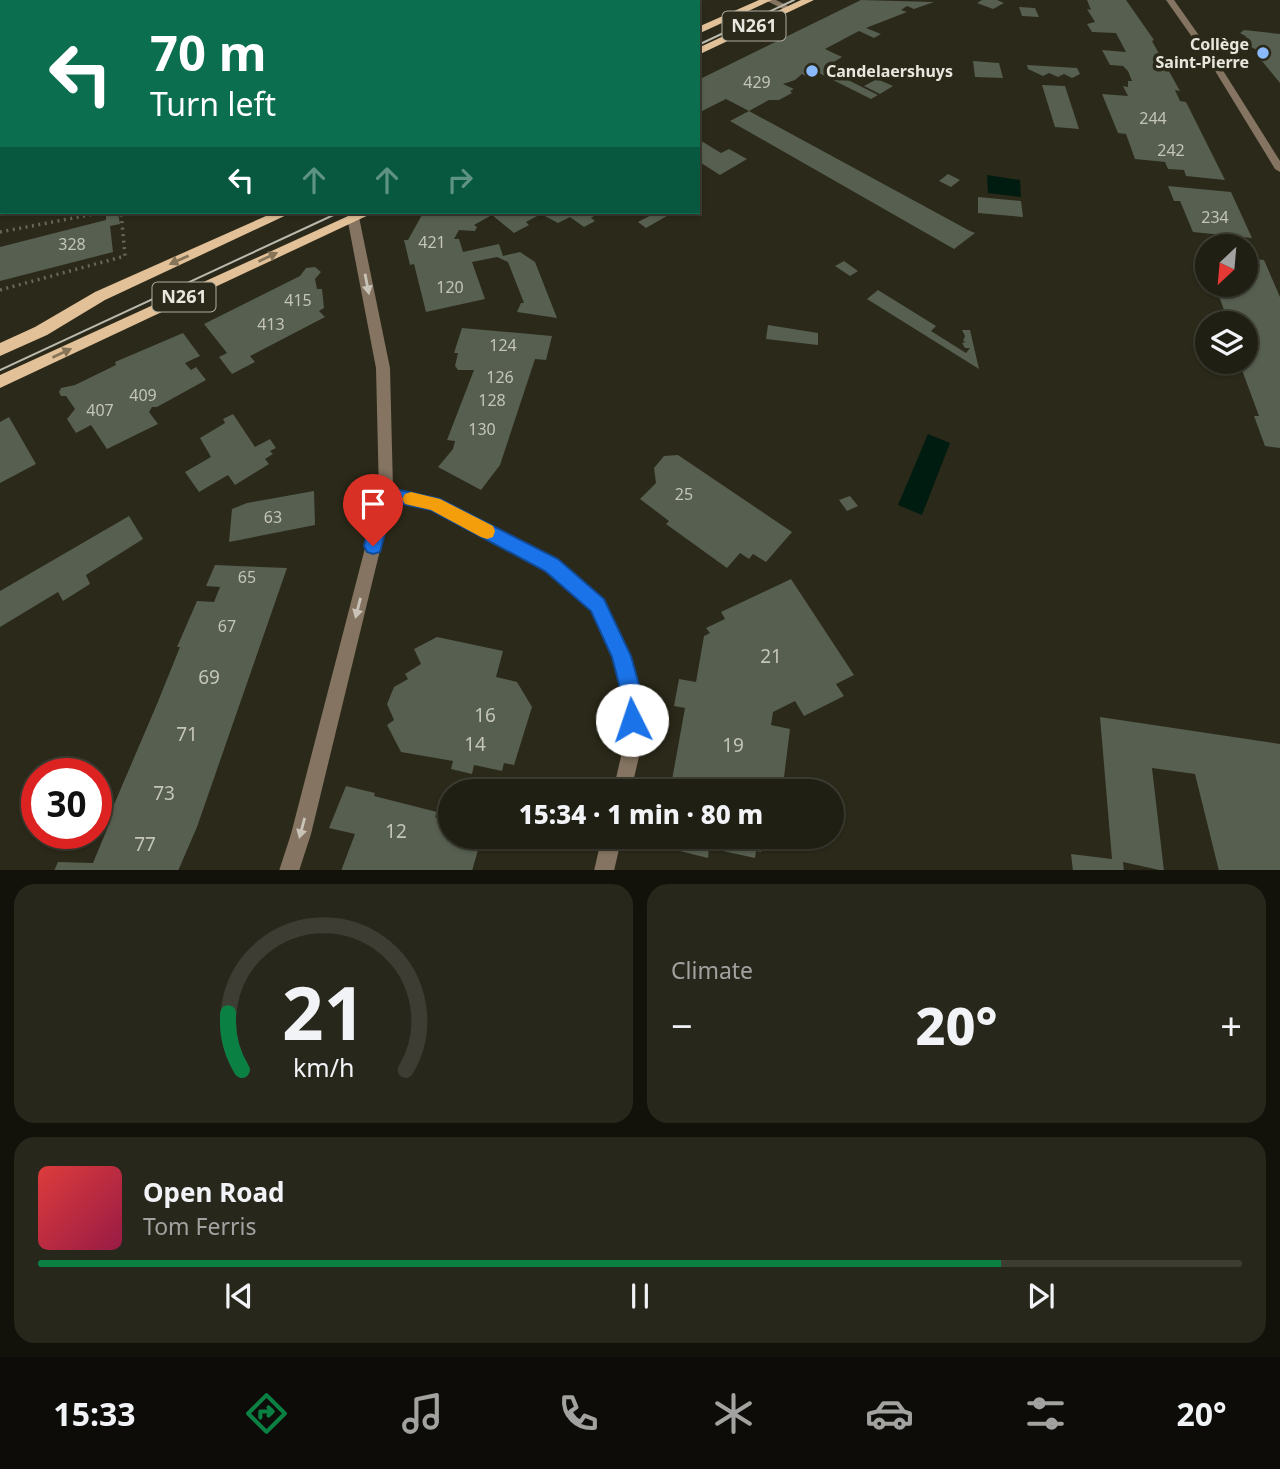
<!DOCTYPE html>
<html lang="en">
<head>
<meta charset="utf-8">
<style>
	body { margin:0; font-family:"Noto Sans",sans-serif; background:#28271c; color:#f1f3f6; height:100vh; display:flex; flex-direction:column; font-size:26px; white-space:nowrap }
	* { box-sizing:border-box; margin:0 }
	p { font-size:23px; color:#a2a2a0 }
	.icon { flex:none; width:38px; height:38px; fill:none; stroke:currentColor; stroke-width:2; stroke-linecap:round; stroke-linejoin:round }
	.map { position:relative; height:870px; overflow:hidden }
	.details { display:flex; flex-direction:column; gap:14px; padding:14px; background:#12110a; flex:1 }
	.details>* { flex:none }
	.guide { position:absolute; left:0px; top:0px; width:700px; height:214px; box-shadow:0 2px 5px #0004,0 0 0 2px #3d3d33; background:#0b6e4f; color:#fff; overflow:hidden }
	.needle { width:46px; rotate:206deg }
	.tools { position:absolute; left:1195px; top:234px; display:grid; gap:14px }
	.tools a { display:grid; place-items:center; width:63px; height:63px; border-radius:50%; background:#201f13; box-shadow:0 2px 5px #0004,0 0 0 2px #3d3d33; font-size:35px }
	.speed { position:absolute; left:21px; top:758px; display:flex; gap:14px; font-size:35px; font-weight:700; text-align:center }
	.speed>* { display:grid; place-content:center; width:91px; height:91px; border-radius:50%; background:#201f13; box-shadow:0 2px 5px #0004,0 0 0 2px #3d3d33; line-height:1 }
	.speed .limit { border:10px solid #d22; background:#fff; color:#111 }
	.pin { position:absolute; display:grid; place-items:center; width:60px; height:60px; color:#fff; margin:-72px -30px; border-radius:50% 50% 50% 0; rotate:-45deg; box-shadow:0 0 7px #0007 }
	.pin .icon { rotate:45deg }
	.me { position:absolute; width:77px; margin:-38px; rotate:356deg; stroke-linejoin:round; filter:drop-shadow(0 0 5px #0008) }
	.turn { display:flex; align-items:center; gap:24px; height:147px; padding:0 35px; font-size:32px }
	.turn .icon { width:91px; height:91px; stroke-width:2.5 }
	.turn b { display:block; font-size:49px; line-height:60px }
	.lanes { display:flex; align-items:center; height:66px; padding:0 35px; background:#0003; justify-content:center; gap:35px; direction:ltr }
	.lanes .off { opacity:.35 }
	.big { font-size:52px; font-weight:800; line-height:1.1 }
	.details .card { flex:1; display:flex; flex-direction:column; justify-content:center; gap:10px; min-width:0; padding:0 24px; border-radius:21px; background:#28271c }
	.details .dial { align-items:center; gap:0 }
	.dial svg { height:182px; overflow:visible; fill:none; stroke:#3d3d33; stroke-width:7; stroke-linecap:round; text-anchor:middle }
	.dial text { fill:#f1f3f6; stroke:none }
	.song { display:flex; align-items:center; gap:21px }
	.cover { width:84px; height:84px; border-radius:10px; background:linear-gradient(135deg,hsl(0 70% 55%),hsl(340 70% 35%)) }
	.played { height:7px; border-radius:4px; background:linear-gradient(90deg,#0b8043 80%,#3d3d33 80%) }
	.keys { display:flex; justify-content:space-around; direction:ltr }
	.heat { display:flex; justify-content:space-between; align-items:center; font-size:38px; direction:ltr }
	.details .tiles { flex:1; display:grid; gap:14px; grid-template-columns:1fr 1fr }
	.card:last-child { grid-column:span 2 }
	.trip { position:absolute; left:438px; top:779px; width:406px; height:70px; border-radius:35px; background:#201f13; box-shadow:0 2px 5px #0004,0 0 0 2px #3d3d33; font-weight:800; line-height:70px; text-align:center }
	.dock { display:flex; height:112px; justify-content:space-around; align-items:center; background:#0d0c08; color:#a2a2a0 }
	.dock .icon { width:49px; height:49px }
	.dock .on { color:#0b8043 }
	.dock b { font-size:32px; color:#f1f3f6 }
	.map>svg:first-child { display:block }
	.water { fill:#001c10 }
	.building { fill:#565f50 }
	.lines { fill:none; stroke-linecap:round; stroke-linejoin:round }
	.path { stroke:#696759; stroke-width:3.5; stroke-dasharray:2 4.5; stroke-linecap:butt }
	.minor { fill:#847461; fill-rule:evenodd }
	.primary { fill:#e2c098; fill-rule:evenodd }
	.tram { stroke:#bab9ae; stroke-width:2 }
	.oneway { fill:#867458 }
	.oneway2 { fill:#cac4b8 }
	.route { fill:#1a73e8; stroke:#114b97; stroke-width:2 }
	.slow { fill:#f59e0b }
	.poi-dot { fill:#8bbafc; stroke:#2b2919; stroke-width:2.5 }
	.labels { text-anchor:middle; stroke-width:7; stroke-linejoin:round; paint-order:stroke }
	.far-poi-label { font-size:16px; font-weight:bold; fill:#e8e7dd; stroke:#2b2919; text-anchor:end }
	.number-label { font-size:16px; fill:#c4c5ba }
	.shield { fill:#2b2919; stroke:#afaea2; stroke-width:2 }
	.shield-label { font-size:18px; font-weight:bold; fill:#e8e7dd }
	.near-number-label { font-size:19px; fill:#c4c5ba }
</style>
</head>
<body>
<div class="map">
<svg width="1280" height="871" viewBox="0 0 1280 871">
	<rect width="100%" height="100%" fill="#2b2919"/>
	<g class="water">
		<path d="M 987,175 L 1020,180 L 1021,197 L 988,193 Z"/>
		<path d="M 928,434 L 950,443 L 922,515 L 898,505 Z"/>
	</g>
	<g class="building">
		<path d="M 861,0 L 934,2 L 914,9 L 907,6 L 901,10 L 907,12 L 866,28 L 881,34 L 874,38 L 859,31 L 825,49 L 842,57 L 824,68 L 878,95 L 871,99 L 817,72 L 807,77 L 802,74 L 795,80 L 783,84 L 794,89 L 790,91 L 792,93 L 779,100 L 769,100 L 749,111 L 726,99 L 698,113 L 698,80 Z"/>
		<path d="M 982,0 L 997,0 L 1004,3 L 993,9 L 977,3 Z"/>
		<path d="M 1087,0 L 1126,0 L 1154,40 L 1152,41 L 1180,91 L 1175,90 L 1180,101 L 1186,102 L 1225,180 L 1186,176 L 1184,170 L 1168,169 L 1165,162 L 1135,159 L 1126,134 L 1118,133 L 1102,94 L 1128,96 L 1123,86 L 1128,87 L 1128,81 L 1132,81 L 1128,71 L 1123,66 L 1110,65 L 1102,50 L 1126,52 L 1116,33 L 1092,32 L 1087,24 L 1095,22 L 1087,9 L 1091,10 Z"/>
		<path d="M 1019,7 L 1035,8 L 1039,17 L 1022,16 Z"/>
		<path d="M 1244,30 L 1280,34 L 1280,83 L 1257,55 L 1260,55 L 1257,50 L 1251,47 L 1251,43 L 1245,38 L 1247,37 L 1240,33 Z"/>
		<path d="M 973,61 L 999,63 L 1003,78 L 975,77 Z"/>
		<path d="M 1027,65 L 1077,68 L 1080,74 L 1072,78 L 1064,74 L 1058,77 L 1049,73 L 1043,76 L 1028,69 Z"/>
		<path d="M 877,79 L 893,86 L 880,94 L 864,86 Z"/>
		<path d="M 1042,85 L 1065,86 L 1079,129 L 1055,127 Z"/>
		<path d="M 749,111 L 970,231 L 975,233 L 954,249 L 730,121 Z"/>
		<path d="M 698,139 L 721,153 L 729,149 L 747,159 L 720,175 L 698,161 Z"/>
		<path d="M 948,174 L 960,180 L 951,187 L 939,181 Z"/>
		<path d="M 1168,186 L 1231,192 L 1252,238 L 1193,232 L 1180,201 L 1174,201 Z"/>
		<path d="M 978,197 L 1021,201 L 1023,217 L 978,213 Z"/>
		<path d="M 424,212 L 593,212 L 597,214 L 591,218 L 595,221 L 584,227 L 570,217 L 558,223 L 541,214 L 526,222 L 529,225 L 514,233 L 492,215 L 474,225 L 477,227 L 475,231 L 459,230 L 454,239 L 459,239 L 463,252 L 499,244 L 503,256 L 520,252 L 535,262 L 557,318 L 517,312 L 521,303 L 524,303 L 508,262 L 497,257 L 472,262 L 485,299 L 426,312 L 414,264 L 410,265 L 404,240 L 408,240 L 422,215 L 420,214 Z"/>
		<path d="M 657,212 L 672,213 L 646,228 L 638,222 Z"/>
		<path d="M 118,213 L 120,224 L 110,226 L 113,252 L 0,281 L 0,247 L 106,220 L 106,216 Z"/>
		<path d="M 1246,258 L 1264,260 L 1280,297 L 1280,448 L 1265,446 L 1254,416 L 1259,416 L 1239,362 L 1246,362 L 1246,324 L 1223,324 L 1222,320 L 1228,321 L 1215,285 L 1246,285 Z"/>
		<path d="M 844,261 L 858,271 L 850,276 L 835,266 Z"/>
		<path d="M 315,267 L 321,272 L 315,279 L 317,289 L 322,289 L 324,308 L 319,311 L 325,317 L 250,356 L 255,362 L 232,374 L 219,357 L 227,353 L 204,324 L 300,276 L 306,268 Z"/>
		<path d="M 878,290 L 936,326 L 931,331 L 966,353 L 970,348 L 965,348 L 962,343 L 966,342 L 963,341 L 965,336 L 962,330 L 970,330 L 979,369 L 867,299 Z"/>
		<path d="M 768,325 L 818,333 L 818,345 L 766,339 Z"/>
		<path d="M 462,328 L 552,336 L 546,360 L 535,359 L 500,465 L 481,490 L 438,467 L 453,449 L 455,441 L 447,440 L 474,370 L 458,370 L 455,366 L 458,353 L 454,353 Z"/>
		<path d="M 183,333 L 200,356 L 185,363 L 191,370 L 196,367 L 206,380 L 157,407 L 152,407 L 149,412 L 158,424 L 107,449 L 91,425 L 76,433 L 67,419 L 75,409 L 66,396 L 61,396 L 59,392 L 61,388 L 75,385 L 116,365 L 115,362 Z"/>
		<path d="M 233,414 L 255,447 L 270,439 L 276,448 L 270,451 L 273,454 L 265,459 L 269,464 L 235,485 L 228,475 L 199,492 L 185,472 L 211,457 L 200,438 L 225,423 L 223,419 Z"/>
		<path d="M 9,417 L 36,464 L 0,483 L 0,422 Z"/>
		<path d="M 678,455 L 792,532 L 766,562 L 753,554 L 749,559 L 740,553 L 727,568 L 666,524 L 669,521 L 640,499 L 656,483 L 654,468 L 664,456 Z"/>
		<path d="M 314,491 L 315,525 L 229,542 L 232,509 L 247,503 Z"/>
		<path d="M 850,496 L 858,506 L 847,511 L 839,500 Z"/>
		<path d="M 129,516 L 143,539 L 86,575 L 90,584 L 63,601 L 58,592 L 0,627 L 0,591 Z"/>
		<path d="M 215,565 L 287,568 L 197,827 L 178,871 L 54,871 L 58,862 L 93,863 L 110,822 L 107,821 L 157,704 L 180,647 L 177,647 L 197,601 L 214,602 L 220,587 L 206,586 Z"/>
		<path d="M 791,579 L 854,675 L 836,684 L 844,696 L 804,716 L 795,701 L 773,712 L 771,725 L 790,729 L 783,785 L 775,783 L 774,791 L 670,791 L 685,708 L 674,706 L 679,679 L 696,682 L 704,636 L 710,633 L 706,628 L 725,619 L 721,612 Z"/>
		<path d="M 437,637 L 503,651 L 496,677 L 517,682 L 532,707 L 514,765 L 504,763 L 502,771 L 474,765 L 472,774 L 451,769 L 453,761 L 401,752 L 387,725 L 394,720 L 387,704 L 394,687 L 408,679 L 405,674 L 421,664 L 414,649 Z"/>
		<path d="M 1100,717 L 1280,744 L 1280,871 L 1219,871 L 1195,774 L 1152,768 L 1164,871 L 1123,862 L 1124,871 L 1073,871 L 1071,854 L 1112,859 Z"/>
		<path d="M 346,786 L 375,793 L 374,796 L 437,812 L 435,817 L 450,821 L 450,836 L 482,836 L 472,871 L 341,871 L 355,834 L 329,828 Z"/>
		<path d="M 662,836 L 763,836 L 761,852 L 756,851 L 755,858 L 709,848 L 708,858 L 660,846 Z"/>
	</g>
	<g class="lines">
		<g class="path">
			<path d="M 0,232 L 105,212"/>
			<path d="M 0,290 L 125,256 L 121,212"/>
		</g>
		<g class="minor">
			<path d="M 41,0 L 49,0 L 40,2 Z"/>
			<path d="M 396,0 L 404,0 L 395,2 Z"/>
			<path d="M 765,0 L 776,0 L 794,9 L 787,11 Z"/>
			<path d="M 1166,0 L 1174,0 L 1217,61 L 1280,161 L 1280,172 L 1275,169 L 1209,61 Z"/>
			<path d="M 2,76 L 2,84 L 0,85 L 0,77 Z"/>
			<rect x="0" y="125" width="2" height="6"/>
			<rect x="0" y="153" width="2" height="6"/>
			<path d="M 351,212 L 362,212 L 359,217 L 390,368 L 393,489 L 439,500 L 558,560 L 604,600 L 630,656 L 640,692 L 641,748 L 631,791 L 613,791 L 623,748 L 622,692 L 614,657 L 592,610 L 546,570 L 431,510 L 392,501 L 311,834 L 299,871 L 279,871 L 291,834 L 379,494 L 376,368 L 347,217 Z"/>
			<path d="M 602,836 L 622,836 L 614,871 L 594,871 Z"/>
		</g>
		<g class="primary">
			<path d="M 759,0 L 772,0 L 698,34 L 698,27 Z"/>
			<path d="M 801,0 L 814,0 L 698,55 L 698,48 Z"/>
			<path d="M 275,212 L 293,212 L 105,300 L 47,335 L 0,356 L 0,343 L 35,327 L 95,292 Z"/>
			<path d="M 357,212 L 375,212 L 0,388 L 0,375 Z"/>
		</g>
		<g class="tram">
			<path d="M 698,45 L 794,0"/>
			<path d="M 0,370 L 340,212"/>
		</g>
	</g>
	<defs><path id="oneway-solid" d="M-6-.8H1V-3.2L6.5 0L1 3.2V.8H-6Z" transform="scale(1.75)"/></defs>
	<g class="oneway">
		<use href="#oneway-solid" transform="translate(268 257) rotate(-25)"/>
		<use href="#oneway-solid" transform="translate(179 260) rotate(156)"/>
		<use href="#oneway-solid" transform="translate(62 353) rotate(-25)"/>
	</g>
	<g class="oneway2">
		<use href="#oneway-solid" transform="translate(367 284) rotate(79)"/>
		<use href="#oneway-solid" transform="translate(358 608) rotate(104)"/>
		<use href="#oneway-solid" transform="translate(302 828) rotate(105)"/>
	</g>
	<path class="route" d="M 386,487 L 440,499 L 558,559 L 604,599 L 631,656 L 641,692 L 642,720 L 639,727 L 632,730 L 624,727 L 621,720 L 621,692 L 612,657 L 591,611 L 545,571 L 431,510 L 393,502 L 380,552 L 373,554 L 367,552 L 364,546 L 378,494 L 380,489 Z"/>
	<path class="slow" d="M 411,492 L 440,499 L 493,526 L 495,531 L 493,537 L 487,539 L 481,537 L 431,510 L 405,504 L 402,499 L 405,494 Z"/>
	<g class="poi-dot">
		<circle cx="1263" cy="53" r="7"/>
		<circle cx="812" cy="71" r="7"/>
	</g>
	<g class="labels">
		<g class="far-poi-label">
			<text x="1249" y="50">Collège<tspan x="1249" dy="18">Saint-Pierre</tspan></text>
			<text x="826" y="77" text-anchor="start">Candelaershuys</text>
		</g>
		<g class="number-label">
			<text x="757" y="88">429</text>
			<text x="1153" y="124">244</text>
			<text x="1171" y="156">242</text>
			<text x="1215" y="223">234</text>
			<text x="432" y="248">421</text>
			<text x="72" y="250">328</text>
			<text x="450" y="293">120</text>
			<text x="298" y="306">415</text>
			<text x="271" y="330">413</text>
			<text x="503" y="351">124</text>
			<text x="500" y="383">126</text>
			<text x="143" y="401">409</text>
			<text x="492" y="406">128</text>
			<text x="100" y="416">407</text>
			<text x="482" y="435">130</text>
			<text x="684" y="500">25</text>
			<text x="273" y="523">63</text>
			<text x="247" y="583">65</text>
			<text x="227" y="632">67</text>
		</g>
		<g class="shield">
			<rect x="722.5" y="11.5" width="63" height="29" rx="5"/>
			<rect x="152.5" y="282.5" width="63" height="29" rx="5"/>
		</g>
		<g class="shield-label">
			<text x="754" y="32">N261</text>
			<text x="184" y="303">N261</text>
		</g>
		<g class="near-number-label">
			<text x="771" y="663">21</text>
			<text x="209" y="684">69</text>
			<text x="485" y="722">16</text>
			<text x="187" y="741">71</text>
			<text x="475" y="751">14</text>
			<text x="733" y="752">19</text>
			<text x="164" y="800">73</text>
			<text x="396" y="838">12</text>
			<text x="145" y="851">77</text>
		</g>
	</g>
</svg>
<div class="tools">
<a><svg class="needle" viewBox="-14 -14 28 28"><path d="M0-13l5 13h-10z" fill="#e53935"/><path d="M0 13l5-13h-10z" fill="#a2a2a0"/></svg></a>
<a><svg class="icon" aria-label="layers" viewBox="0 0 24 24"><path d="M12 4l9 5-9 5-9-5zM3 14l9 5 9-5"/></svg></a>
</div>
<div class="speed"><div class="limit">30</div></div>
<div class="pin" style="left:373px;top:546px;background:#d93025"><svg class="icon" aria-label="arrive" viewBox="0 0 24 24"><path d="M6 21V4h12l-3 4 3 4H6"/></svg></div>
<svg class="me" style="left:632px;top:720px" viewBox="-20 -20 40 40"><circle r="19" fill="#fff"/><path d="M0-13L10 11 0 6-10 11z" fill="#1a73e8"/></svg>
<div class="trip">15:34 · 1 min · 80 m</div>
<div class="guide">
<div class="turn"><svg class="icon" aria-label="left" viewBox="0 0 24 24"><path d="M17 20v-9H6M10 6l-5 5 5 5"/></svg><div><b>70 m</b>Turn left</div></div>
<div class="lanes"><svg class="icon" aria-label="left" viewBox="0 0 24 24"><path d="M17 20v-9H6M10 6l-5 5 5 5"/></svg><svg class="icon off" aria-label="ahead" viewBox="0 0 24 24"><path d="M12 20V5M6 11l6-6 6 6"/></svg><svg class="icon off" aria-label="ahead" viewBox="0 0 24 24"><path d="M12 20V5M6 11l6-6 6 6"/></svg><svg class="icon off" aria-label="right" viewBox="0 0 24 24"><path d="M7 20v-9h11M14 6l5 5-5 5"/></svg></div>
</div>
</div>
<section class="details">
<div class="tiles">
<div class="card dial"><svg viewBox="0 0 100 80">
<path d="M14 69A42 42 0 1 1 86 69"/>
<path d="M14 69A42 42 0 0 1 8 44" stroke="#0b8043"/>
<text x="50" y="56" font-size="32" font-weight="700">21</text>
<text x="50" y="72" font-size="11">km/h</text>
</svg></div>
<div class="card"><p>Climate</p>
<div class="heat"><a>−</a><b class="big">20°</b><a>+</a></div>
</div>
<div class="card">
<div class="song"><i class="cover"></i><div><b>Open Road</b><p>Tom Ferris</p></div></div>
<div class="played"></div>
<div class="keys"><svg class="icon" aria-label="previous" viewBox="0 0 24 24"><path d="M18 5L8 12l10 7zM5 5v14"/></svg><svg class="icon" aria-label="pause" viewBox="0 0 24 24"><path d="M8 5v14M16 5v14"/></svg><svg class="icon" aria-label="next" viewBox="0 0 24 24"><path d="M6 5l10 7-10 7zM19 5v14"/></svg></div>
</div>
</div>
</section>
<nav class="dock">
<b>15:33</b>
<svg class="icon on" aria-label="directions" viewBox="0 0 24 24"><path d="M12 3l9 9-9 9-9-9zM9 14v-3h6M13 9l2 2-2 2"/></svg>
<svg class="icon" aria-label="music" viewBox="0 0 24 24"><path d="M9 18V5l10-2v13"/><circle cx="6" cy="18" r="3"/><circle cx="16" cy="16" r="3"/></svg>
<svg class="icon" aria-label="phone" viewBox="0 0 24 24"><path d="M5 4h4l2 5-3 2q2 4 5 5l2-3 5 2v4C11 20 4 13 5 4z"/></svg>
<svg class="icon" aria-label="climate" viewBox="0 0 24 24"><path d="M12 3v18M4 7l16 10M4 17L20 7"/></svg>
<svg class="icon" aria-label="car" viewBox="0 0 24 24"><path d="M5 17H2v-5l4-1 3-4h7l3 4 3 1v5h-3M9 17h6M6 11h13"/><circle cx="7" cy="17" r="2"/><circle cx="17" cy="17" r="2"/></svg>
<svg class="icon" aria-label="filters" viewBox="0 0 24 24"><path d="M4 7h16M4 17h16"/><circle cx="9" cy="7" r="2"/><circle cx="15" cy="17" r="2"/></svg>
<b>20°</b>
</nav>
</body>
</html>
